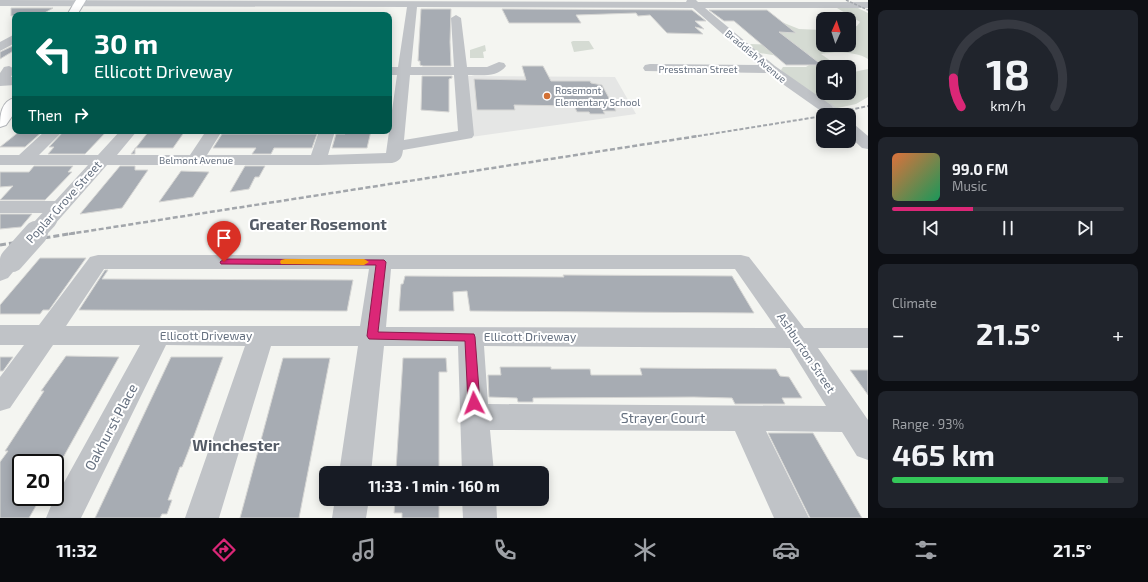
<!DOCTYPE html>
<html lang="en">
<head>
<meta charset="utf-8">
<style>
	body { margin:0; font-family:"Exo 2",sans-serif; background:#20242c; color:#f1f3f6; height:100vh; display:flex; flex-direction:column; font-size:15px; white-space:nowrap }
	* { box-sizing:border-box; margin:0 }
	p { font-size:13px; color:#9ea1a6 }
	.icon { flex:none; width:22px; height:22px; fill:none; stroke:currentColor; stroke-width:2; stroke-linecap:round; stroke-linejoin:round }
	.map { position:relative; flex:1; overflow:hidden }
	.drawer { display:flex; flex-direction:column; gap:10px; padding:10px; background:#0d0f14; width:280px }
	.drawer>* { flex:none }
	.top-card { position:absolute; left:12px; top:12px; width:380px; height:122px; border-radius:8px; box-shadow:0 2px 10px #0003; background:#00695c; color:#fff; overflow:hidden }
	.needle { width:26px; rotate:3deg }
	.tools { position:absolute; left:816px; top:12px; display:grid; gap:8px }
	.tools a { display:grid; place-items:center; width:40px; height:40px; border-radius:8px; background:#171b24; box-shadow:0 2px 10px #0003; font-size:20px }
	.speed { position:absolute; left:12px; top:454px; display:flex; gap:8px; font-size:20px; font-weight:700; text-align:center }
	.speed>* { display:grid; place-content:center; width:52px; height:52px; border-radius:50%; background:#171b24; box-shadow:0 2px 10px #0003; line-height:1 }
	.speed .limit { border:2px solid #111; border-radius:6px; background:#fff; color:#111 }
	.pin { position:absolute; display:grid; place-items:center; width:34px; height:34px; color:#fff; margin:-41px -17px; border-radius:50% 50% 50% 0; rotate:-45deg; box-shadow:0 0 4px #0007 }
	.pin .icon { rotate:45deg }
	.me { position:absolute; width:44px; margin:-22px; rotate:357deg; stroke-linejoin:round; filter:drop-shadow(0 0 3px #0008) }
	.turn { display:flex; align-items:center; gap:14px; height:84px; padding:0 16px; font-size:18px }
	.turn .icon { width:52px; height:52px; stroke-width:2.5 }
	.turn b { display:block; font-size:28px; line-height:34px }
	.then { display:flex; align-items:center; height:38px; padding:0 16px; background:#0003; gap:8px; font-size:15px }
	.big { font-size:30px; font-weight:700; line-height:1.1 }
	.drawer .card { flex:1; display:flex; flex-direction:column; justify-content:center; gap:6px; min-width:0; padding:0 14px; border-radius:8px; background:#20242c }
	.drawer .dial { align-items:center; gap:0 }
	.dial svg { height:104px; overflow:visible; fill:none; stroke:#363941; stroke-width:7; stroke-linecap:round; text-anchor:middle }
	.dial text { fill:#f1f3f6; stroke:none }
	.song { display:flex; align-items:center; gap:12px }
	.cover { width:48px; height:48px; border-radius:6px; background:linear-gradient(135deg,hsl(20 70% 55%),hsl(150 70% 35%)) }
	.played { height:4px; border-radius:2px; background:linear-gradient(90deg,#db2777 35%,#363941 35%) }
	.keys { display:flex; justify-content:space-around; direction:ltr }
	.heat { display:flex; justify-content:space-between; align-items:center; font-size:22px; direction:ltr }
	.charge { height:6px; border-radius:3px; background:linear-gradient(90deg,#34c759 93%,#363941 0) }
	.trip { position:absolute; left:319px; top:466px; width:230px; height:40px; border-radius:8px; background:#171b24; box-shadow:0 2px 10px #0003; font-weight:700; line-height:40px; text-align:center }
	.tabs { display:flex; height:64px; justify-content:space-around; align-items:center; background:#090b0e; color:#9ea1a6 }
	.tabs .icon { width:28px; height:28px }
	.tabs .selected { color:#db2777 }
	.tabs b { font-size:18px; color:#f1f3f6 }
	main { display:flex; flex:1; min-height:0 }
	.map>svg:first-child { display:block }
	.built { fill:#e5e6e5 }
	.green { fill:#d5dbd3 }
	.building { fill:#a7acb3; stroke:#d6d6d4 }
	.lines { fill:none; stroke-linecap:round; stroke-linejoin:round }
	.minor-tunnel { stroke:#d0d4d5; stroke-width:14; stroke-dasharray:14 7; stroke-linecap:butt }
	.major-casing { stroke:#b2b5b9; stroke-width:2 }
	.minor { fill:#c0c3c7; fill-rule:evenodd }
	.major { fill:#fff; fill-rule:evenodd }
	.rail-far3 { stroke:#a2a6ab; stroke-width:1.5; stroke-dasharray:3 1.5; stroke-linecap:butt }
	.rail-far2 { stroke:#a2a6ab; stroke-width:2; stroke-dasharray:4 2; stroke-linecap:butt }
	.rail-far1 { stroke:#a2a6ab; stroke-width:2.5; stroke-dasharray:5 2.5; stroke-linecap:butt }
	.rail { stroke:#a2a6ab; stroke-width:3; stroke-dasharray:6 3; stroke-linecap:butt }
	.minor-bridge-far1 { stroke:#c0c3c7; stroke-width:18 }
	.minor-bridge { stroke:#c0c3c7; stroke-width:24 }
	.route { fill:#db2777; stroke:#8e194d }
	.slow { fill:#f59e0b }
	.poi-dot { fill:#d27034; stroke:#fff; stroke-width:1.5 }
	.labels { text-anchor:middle; stroke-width:4; stroke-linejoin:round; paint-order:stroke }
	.far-street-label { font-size:10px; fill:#667180; stroke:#fff }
	.far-poi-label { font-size:10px; fill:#667180; stroke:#fff; text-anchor:start }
	.street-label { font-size:12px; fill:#667180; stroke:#fff }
	.near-street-label { font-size:14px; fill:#667180; stroke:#fff }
	.district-label { font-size:16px; font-weight:bold; fill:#545b66; stroke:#fff }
	.near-neighbourhood-label { font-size:16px; font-weight:bold; fill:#545b66; stroke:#fff }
</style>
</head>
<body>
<main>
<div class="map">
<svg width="868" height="518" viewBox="0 0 868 518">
	<rect width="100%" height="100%" fill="#f4f5f1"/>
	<path class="built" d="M 466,76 L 615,77 L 636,114 L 471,137 Z"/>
	<g class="green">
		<path d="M 837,8 L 858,8 L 868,13 L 868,59 C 855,51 835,52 821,54 L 838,66 L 838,67 L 823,67 L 823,93 L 849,93 L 849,73 L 868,69 L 868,97 L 856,104 L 833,109 L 794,84 L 781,70 L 783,67 L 806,67 L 809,65 L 790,58 L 760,53 L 754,49 L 750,44 L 780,45 L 758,22 L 779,21 L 799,29 L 823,30 L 823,45 L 849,45 L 849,28 L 857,26 L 860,22 Z"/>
		<path d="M 573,41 L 589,41 L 594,49 L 574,52 L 571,42 Z"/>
		<path d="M 485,45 L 486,51 L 483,52 L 484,58 L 470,58 L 470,50 Z"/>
	</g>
	<g class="building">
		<path d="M 11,8 L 53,8 L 41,15 L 11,16 Z"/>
		<path d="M 421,9 L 451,9 L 450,42 L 451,66 L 423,66 L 420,65 L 420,61 L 418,61 Z"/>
		<path d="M 502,9 L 692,10 L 706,21 L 695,21 L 704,29 L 695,27 L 703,34 L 667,33 L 650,15 L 638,16 L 636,13 L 576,15 L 581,23 L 509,23 Z"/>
		<path d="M 709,10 L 767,10 L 796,33 L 779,32 L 822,65 L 786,65 L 734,21 L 724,21 Z"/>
		<path d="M 15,45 L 15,50 L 0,59 L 0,52 Z"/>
		<path d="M 522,66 L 543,66 L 551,81 L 590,81 L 591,83 L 602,85 L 616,111 L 603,111 L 605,114 L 590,114 L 589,112 L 577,112 L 574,106 L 514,105 L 515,110 L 477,110 L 474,79 L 526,80 Z"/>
		<path d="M 422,76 L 452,76 L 452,78 L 449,79 L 449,112 L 421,110 Z"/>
		<path d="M 20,131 L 43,131 L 25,147 L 0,147 Z"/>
		<path d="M 64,131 L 107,131 L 85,154 L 48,154 L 54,147 L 49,147 Z"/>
		<path d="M 149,131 L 185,131 L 173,148 L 135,148 L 135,154 L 131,154 Z"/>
		<path d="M 345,131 L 371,131 L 367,148 L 332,148 L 336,134 L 345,134 Z"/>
		<path d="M 222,134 L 317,134 L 312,148 L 274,148 L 271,154 L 252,154 L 256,148 L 213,148 Z"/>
		<path d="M 34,166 L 73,166 L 68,172 L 72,172 L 45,200 L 0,200 L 13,186 L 0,187 L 0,172 L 29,172 Z"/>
		<path d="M 120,166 L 135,166 L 135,170 L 148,170 L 122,208 L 80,214 Z"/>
		<path d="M 245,166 L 265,166 L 259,177 L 255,177 L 249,189 L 230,192 Z"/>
		<path d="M 181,171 L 209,172 L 193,197 L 159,202 Z"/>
		<path d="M 0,214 L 32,214 L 21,227 L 0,229 Z"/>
		<path d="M 40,258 L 86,258 L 49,310 L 43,310 L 40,314 L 0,314 L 0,305 Z"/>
		<path d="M 105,270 L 108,270 L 102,279 L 353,280 L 347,311 L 79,310 Z"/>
		<path d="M 563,275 L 732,276 L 754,313 L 470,311 L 467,291 L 453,292 L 454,311 L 399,311 L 401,284 L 403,284 L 405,276 L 564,277 Z"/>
		<path d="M 66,356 L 119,357 L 60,463 L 21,463 L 21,497 L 41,497 L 29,518 L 0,518 L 0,462 L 8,451 L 5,451 L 44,391 L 41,391 Z"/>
		<path d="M 0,357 L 13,357 L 3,371 L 0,371 Z"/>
		<path d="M 171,357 L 223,357 L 188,452 L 182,467 L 180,467 L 168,500 L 172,500 L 167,514 L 162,514 L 160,518 L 95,518 Z"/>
		<path d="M 283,358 L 330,358 L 299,518 L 240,518 Z"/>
		<path d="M 403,358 L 446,358 L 447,372 L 439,372 L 439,473 L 404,473 L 404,470 L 396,470 Z"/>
		<path d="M 500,367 L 551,367 L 551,369 L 590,369 L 591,375 L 642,375 L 640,368 L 776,369 L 780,376 L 789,377 L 802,398 L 782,398 L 785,404 L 735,404 L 732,398 L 694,397 L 533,398 L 533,402 L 518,402 L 517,398 L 489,397 L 488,375 L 501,375 Z"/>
		<path d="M 850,370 L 868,370 L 868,395 Z"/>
		<path d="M 768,433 L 813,433 L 862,518 L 810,518 Z"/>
		<path d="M 395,499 L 439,499 L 439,518 L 402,518 L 402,513 L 394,513 Z"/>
	</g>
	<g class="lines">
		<path class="minor-tunnel" d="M 826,108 L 834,115"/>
		<defs>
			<g id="major">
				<path d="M 76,0 L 86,0 L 77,15 L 67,15 Z"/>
				<path d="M 15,98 L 15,112 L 6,125 L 0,127 C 0,115 1,101 15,98 Z"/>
			</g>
		</defs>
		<use href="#major" class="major-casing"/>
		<g class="minor">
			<path d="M 0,0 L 686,2 L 687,0 L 696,0 L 698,2 L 868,2 L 868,8 L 705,8 L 775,66 L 831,105 L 833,108 L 831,111 L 826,112 L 821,111 L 767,73 L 645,71 L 643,68 L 645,65 L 650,64 L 758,65 L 693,8 L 417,7 L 411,67 L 454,67 L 451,18 L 456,15 L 461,18 L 467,67 L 487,67 L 499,62 L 504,63 L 506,66 C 497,78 480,75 468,75 L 474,135 L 472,138 L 403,150 C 402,158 400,161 392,163 L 318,165 L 107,165 L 55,224 L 48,226 L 41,224 L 38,220 L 44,213 L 0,213 L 0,201 L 55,201 L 88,165 L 0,165 L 0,155 L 19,155 L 45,131 L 63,131 L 39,155 L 98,155 L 120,131 L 137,131 L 117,155 L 190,155 L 206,131 L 222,131 L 207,155 L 311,155 L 319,131 L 335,131 L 328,155 L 386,153 L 397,75 L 389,75 L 389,67 L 398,67 L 407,7 L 0,6 ZM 410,75 L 454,75 L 458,131 L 404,140 Z"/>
			<path d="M 15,34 L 15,43 L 0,51 L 0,42 Z"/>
			<path d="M 9,66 L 15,69 L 11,77 L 15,77 L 15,85 L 0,86 L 0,73 L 4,67 Z"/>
			<path d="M 849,123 L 855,125 L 868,136 L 868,149 L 862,148 L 849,136 Z"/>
			<path d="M 12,253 L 20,255 L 23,260 L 8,278 L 0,281 L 0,259 L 4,255 Z"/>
			<path d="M 98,255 L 741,255 L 749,257 L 804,328 L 868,328 L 868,348 L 818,348 L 868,420 L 868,460 L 857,456 L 842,432 L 766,431 L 809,518 L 774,518 L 735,431 L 490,430 L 494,473 L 462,473 L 458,346 L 384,346 L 371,473 L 339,473 L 358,346 L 271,346 L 219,518 L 185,518 L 245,346 L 166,345 L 81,518 L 46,518 L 51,506 L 140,345 L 53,345 L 10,408 L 0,411 L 0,377 L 24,345 L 0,345 L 0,325 L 39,325 L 90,257 ZM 104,269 L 369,269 L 360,326 L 66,326 ZM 391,269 L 735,269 L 776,328 L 386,327 ZM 484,346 L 790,348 L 826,406 L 488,404 Z"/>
			<path d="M 335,499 L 369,499 L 366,518 L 332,518 Z"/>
			<path d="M 462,499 L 496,499 L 497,518 L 463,518 Z"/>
		</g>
		<use href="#major" class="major"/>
		<path class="rail-far3" d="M 846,0 L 868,10"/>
		<g class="rail-far2">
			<path d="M 826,115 L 868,106"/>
			<path d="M 692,137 L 823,116"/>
		</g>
		<path class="rail-far1" d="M 69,234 L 698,136"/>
		<path class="rail" d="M 0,245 L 75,233"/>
		<path class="minor-bridge-far1" d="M 35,234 L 48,220"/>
		<path class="minor-bridge" d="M 12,260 L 36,233"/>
	</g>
	<path class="route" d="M 224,259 L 384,260 L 386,262 L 378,332 L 474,334 L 475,337 L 480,403 L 478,407 L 474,408 L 470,407 L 468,403 L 465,341 L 369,339 L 367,336 L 376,265 L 221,264 L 220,262 Z"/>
	<path class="slow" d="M 285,259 L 364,259 L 369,262 L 364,265 L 281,264 L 280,262 L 281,260 Z"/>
	<circle class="poi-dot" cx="547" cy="96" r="4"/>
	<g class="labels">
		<g class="far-street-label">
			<text transform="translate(756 56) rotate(40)" y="4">Braddish Avenue</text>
			<text x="698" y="73">Presstman Street</text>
			<text x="196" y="164">Belmont Avenue</text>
		</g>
		<g class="far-poi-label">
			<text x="555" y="94">Rosemont<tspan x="555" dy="12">Elementary School</tspan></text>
		</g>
		<g class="street-label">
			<text transform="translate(64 202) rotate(-48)" y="4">Poplar Grove Street</text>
			<text x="206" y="340">Ellicott Driveway</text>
			<text x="530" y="341">Ellicott Driveway</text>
			<text transform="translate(806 353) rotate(56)" y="4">Ashburton Street</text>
		</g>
		<g class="near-street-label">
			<text x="663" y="423">Strayer Court</text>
			<text transform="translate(111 427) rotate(-62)" y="5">Oakhurst Place</text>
		</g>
		<g class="district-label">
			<text x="318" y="230">Greater Rosemont</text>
		</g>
		<g class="near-neighbourhood-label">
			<text x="236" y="451">Winchester</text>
		</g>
	</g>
</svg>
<div class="tools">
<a><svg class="needle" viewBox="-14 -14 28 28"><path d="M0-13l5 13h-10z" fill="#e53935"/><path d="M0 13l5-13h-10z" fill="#9ea1a6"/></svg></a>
<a><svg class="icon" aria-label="sound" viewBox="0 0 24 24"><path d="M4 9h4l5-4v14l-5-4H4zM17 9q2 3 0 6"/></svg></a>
<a><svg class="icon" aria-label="layers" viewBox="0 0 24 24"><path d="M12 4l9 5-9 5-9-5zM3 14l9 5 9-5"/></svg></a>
</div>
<div class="speed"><div class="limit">20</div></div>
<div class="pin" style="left:224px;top:262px;background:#d93025"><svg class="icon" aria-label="arrive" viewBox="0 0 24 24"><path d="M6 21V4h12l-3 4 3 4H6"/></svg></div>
<svg class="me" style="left:474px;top:403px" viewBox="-20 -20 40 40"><path d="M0-17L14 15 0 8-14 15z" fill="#db2777" stroke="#fff" stroke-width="4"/></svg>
<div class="trip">11:33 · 1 min · 160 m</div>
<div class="top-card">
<div class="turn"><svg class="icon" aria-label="left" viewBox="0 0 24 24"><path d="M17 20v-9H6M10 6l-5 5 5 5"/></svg><div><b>30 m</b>Ellicott Driveway</div></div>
<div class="then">Then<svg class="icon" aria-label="right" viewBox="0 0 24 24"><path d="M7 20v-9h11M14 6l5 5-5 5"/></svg></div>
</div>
</div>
<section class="drawer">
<div class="card dial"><svg viewBox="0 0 100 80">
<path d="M14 69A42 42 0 1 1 86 69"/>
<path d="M14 69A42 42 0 0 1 8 47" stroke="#db2777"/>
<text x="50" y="56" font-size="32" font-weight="700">18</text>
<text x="50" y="72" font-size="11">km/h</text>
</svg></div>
<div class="card">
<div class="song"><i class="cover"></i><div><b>99.0 FM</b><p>Music</p></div></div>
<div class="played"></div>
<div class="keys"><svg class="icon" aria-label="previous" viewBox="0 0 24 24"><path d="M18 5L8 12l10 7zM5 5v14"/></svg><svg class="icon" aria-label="pause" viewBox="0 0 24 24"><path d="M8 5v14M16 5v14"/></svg><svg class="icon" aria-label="next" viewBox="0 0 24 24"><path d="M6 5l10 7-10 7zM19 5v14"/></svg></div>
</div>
<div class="card"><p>Climate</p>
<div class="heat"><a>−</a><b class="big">21.5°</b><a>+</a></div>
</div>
<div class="card"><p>Range · 93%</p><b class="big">465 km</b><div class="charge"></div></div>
</section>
</main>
<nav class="tabs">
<b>11:32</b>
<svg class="icon selected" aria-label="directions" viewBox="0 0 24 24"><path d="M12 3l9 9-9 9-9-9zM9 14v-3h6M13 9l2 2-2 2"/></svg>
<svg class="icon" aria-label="music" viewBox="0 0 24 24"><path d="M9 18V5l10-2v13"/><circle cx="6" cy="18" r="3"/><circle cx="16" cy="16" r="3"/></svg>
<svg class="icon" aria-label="phone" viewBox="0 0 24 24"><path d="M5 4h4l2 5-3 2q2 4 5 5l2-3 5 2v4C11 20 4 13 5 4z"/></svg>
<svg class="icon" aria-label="climate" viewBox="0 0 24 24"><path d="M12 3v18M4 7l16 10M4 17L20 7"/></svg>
<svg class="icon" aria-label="car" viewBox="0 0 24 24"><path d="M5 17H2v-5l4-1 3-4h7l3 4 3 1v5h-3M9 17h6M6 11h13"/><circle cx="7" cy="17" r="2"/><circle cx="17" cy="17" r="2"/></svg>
<svg class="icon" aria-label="filters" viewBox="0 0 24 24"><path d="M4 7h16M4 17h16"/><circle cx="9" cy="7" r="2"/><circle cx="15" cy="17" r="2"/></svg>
<b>21.5°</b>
</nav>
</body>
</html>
